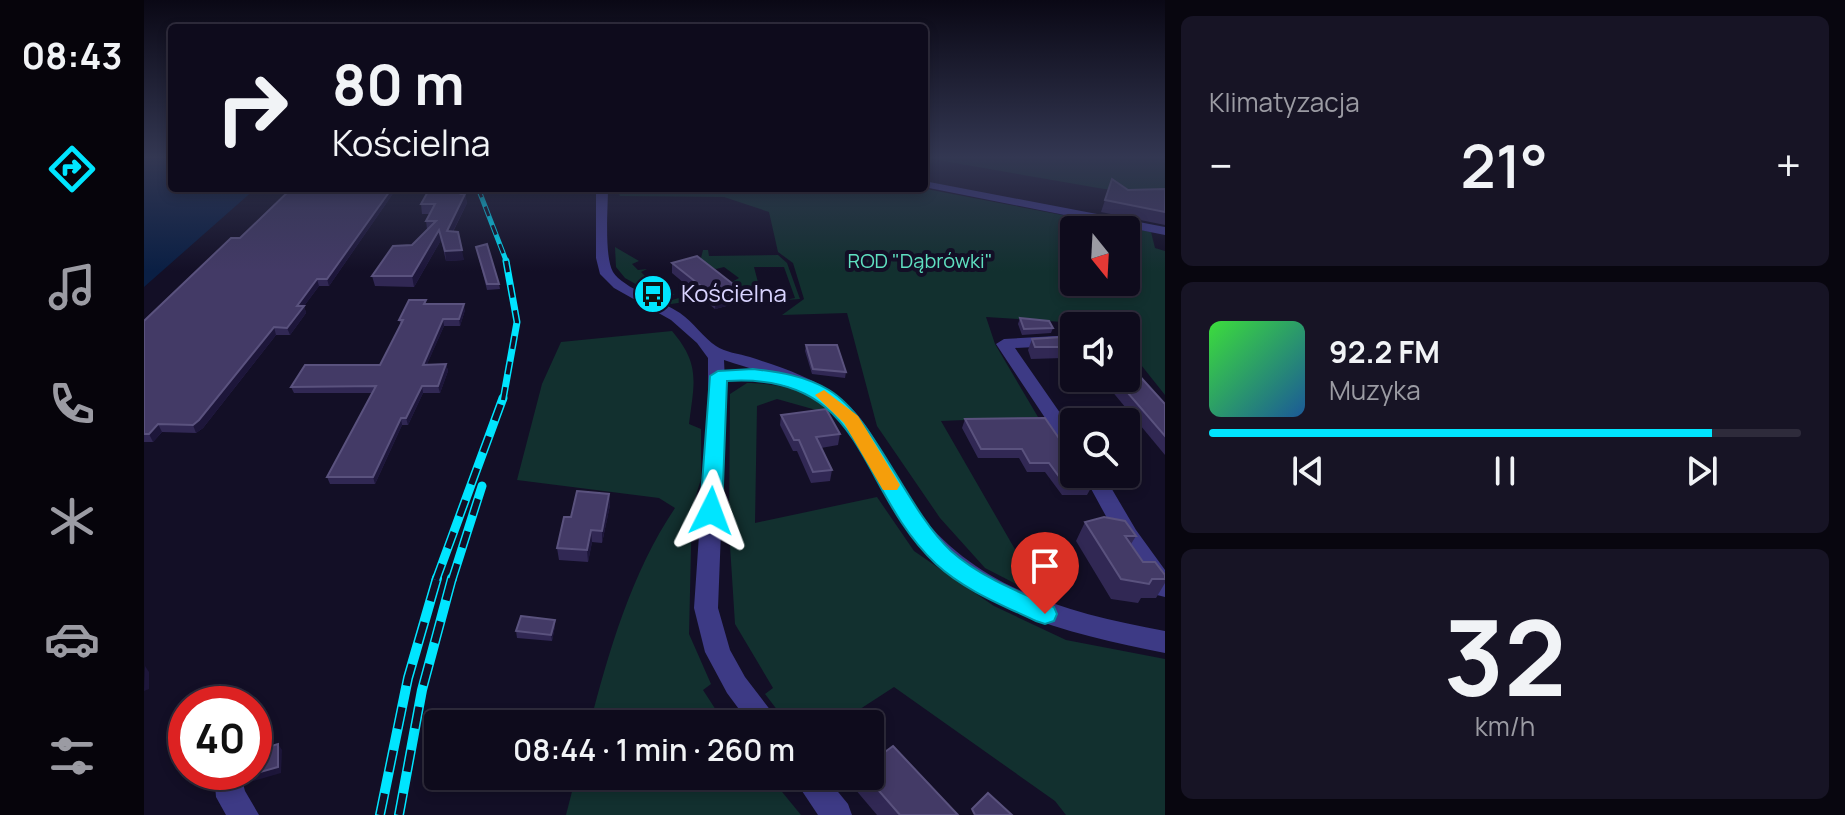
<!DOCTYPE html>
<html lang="pl">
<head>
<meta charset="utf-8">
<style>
	body { margin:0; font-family:Manrope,sans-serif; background:#171425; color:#f1f3f6; height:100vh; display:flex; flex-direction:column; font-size:30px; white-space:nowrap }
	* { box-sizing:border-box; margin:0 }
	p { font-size:26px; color:#9b9ba3 }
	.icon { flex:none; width:44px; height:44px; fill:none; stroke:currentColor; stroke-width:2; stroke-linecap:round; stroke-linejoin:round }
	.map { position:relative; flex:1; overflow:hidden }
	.drawer { display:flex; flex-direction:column; gap:16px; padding:16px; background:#08060f; width:680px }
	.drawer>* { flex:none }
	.hud { position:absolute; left:24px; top:24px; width:760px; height:168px; border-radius:8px; box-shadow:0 4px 12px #0003,0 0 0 2px #2e2b3b; background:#0e0b1c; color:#f1f3f6; overflow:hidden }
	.needle { width:52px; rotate:162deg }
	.controls { position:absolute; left:916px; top:216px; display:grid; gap:16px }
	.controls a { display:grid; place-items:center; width:80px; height:80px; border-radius:8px; background:#0e0b1c; box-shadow:0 4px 12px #0003,0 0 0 2px #2e2b3b; font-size:40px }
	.speed { position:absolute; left:24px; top:686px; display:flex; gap:16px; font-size:40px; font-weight:700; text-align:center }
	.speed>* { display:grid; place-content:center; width:104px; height:104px; border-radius:50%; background:#0e0b1c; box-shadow:0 4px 12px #0003,0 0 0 2px #2e2b3b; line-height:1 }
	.speed .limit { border:12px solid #d22; background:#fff; color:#111 }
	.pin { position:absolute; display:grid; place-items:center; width:68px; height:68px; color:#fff; margin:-82px -34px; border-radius:50% 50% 50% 0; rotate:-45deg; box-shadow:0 0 8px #0007 }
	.pin .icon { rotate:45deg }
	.me { position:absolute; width:88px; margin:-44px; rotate:3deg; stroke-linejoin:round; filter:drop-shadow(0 0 6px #0008) }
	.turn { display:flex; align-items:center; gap:28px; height:168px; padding:0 32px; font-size:36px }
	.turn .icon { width:104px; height:104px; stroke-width:2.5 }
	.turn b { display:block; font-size:56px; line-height:68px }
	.big { font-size:60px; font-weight:600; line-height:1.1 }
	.drawer .tile { flex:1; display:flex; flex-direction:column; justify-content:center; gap:12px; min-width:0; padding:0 28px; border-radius:12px; background:#171425 }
	.drawer .dial { align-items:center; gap:0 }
	.dial b { font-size:104px; line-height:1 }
	.song { display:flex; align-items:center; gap:24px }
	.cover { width:96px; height:96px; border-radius:12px; background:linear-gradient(135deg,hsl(120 70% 55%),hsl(210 70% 35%)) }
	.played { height:8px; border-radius:4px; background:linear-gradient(90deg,#00e5ff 85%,#2e2b3b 85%) }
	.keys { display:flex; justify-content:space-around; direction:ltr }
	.heat { display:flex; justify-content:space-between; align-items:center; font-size:44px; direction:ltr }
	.trip { position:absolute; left:280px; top:710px; width:460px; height:80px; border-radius:8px; background:#0e0b1c; box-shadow:0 4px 12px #0003,0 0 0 2px #2e2b3b; font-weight:600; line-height:80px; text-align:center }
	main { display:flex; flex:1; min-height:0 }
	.menu { display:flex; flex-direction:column; width:144px; justify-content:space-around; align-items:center; background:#06040b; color:#9b9ba3 }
	.menu .icon { width:56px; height:56px }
	.menu .selected { color:#00e5ff }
	.menu b { font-size:36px; color:#f1f3f6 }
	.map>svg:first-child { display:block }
	.green { fill:#12302f; fill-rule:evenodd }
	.water { fill:#0a1f44 }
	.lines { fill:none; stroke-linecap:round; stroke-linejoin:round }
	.minor { fill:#3d3a85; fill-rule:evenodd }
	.rail-far3-casing { stroke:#00e5ff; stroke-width:5 }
	.rail-far2-casing { stroke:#00e5ff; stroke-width:7 }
	.rail-far1-casing { stroke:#00e5ff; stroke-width:9 }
	.rail-casing { stroke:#00e5ff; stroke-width:10 }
	.rail-far3 { stroke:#130f26; stroke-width:3; stroke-dasharray:10; stroke-linecap:butt }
	.rail-far2 { stroke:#130f26; stroke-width:4; stroke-dasharray:13; stroke-linecap:butt }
	.rail-far1 { stroke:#130f26; stroke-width:6; stroke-dasharray:17; stroke-linecap:butt }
	.rail { stroke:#130f26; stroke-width:7; stroke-dasharray:22; stroke-linecap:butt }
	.wall { fill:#312854 }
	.shaded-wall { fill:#1d163a }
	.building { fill:#433a66; stroke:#5a527e; stroke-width:2 }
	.route { fill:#00e5ff; stroke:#0095a6; stroke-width:2 }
	.slow { fill:#f59e0b }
	.labels { text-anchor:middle; stroke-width:8; stroke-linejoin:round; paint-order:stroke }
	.far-park-label { font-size:20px; fill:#5fe0c0; stroke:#130f26 }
	.poi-label { font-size:24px; fill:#d9d4ff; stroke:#130f26; text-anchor:start }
</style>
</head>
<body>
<main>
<nav class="menu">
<b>08:43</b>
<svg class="icon selected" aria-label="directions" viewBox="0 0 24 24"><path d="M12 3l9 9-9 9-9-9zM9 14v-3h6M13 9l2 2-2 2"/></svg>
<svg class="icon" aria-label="music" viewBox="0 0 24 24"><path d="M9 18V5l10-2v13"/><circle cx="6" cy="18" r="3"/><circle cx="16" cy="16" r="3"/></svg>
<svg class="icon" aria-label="phone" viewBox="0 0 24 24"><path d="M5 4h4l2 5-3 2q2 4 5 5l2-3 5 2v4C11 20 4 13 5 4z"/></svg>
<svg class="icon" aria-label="climate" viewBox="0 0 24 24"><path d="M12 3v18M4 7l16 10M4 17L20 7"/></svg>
<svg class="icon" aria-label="car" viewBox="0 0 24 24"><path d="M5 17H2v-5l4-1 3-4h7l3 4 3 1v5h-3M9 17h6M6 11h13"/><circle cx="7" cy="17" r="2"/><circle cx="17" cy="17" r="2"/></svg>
<svg class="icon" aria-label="filters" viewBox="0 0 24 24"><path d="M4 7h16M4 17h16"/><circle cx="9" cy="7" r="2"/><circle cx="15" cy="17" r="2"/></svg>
</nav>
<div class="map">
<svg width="1021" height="815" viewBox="0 0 1021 815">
	<rect width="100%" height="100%" fill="#130f26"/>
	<g class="green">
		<path d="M 780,157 L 1021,157 L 1021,191 L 960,189 L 788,159 L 780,171 Z"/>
		<path d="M 472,188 L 777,188 L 1007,232 L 1011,248 L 1021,251 L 1021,395 L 982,346 L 982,326 L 842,317 L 851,344 L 894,417 L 797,421 L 899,598 L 841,568 L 796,518 L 733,426 L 703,313 L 638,315 L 660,299 L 649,263 L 634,252 L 625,212 L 580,197 L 476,196 ZM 930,230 L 982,230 L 982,282 L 930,282 Z"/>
		<path d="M 471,247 L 495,261 L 488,264 L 494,270 L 503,269 L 497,272 L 503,278 L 511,276 L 506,279 L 512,286 L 521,285 L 515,288 L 522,295 L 531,294 L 525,297 L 528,300 L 535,298 L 541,302 L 527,304 L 481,278 L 472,267 Z"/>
		<path d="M 559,250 L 564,250 L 565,256 L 634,255 L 643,263 L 656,299 L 641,300 L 651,298 L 640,267 L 610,267 L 617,294 L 596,294 L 588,282 L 595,278 L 580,267 L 572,269 L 556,262 Z"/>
		<path d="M 528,331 C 557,365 550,383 545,424 L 557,429 L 557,479 L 548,508 L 545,634 L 567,684 L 559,690 L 581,724 L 446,724 C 465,650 488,572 531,508 L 515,498 L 373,480 L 398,384 L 417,342 Z"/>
		<path d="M 603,383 C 631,383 673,390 690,415 L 633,399 L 613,406 L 611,523 L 733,497 L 770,551 L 850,606 L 922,640 L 1021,659 L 1021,815 L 922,815 L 911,801 L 750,687 L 693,724 L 644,724 L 621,694 L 629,688 L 591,624 L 585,530 L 586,394 Z"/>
		<path d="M 432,776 L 625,776 L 657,815 L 422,815 Z"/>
	</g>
	<path class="water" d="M 0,157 L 28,157 L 28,188 L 124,188 L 111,189 L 0,287 Z"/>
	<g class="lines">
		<g class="minor">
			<path d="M 780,181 L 1021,227 L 1021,235 L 780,187 Z"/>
			<path d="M 452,188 L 464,188 C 464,208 460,256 469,272 C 479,288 520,302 536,313 C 549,322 560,338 572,346 C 580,352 596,354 606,357 C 636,367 668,377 694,396 C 729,423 742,465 766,500 C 825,588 923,613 1021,631 L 1021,653 C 934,635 836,615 775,544 C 742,505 729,452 694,415 C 665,384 619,373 580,360 L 582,404 L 574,608 L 586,650 L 601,677 L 637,724 L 606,724 L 583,693 L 561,652 L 550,608 L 564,404 L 564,358 L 553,343 L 527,320 L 470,288 L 456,274 L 452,258 Z"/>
			<path d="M 930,335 L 930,345 L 871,348 L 930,433 L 930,453 L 923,451 L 852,344 L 860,339 Z"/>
			<path d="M 939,474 L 959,474 L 992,530 L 1021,570 L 1021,597 L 1013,595 L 976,542 Z"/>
			<path d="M 70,772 L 96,772 L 101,791 L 115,815 L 82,815 L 72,797 Z"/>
			<path d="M 648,776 L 681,776 L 704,804 L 708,815 L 674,815 Z"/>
		</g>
		<defs>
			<path id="rail-far3" d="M 334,188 L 363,263"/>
			<path id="rail-far2" d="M 359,400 L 373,322 L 362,261"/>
			<g id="rail-far1">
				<path d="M 292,580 L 359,398"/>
				<path d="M 308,580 L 338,486"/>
			</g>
			<g id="rail">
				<path d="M 236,815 L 264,678 L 293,578"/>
				<path d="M 255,815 L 278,690 L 308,578"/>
			</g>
		</defs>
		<use href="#rail-far3" class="rail-far3-casing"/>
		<use href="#rail-far2" class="rail-far2-casing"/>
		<use href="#rail-far1" class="rail-far1-casing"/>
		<use href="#rail" class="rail-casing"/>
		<use href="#rail-far3" class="rail-far3"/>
		<use href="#rail-far2" class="rail-far2"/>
		<use href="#rail-far1" class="rail-far1"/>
		<use href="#rail" class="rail"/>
	</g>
	<g class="wall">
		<path d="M 968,179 L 984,190 L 1021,189 L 1021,225 L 957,212 Z"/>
		<path d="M 284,188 L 308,188 L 307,191 L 321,194 L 323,203 L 309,232 L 320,260 L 302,261 L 297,240 L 270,287 L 231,286 L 228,276 L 268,245 L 283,229 L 282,221 L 286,214 L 278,214 L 277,204 L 285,191 Z"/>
		<path d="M 250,192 L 185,286 L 175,286 L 160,306 L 162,313 L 146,335 L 132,335 L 59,428 L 52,433 L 18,432 L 9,442 L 0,442 L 0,321 L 96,238 Z"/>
		<path d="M 332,247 L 355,284 L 356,289 L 343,290 Z"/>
		<path d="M 528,263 L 598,302 L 571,309 L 528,273 Z"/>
		<path d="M 283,304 L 321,310 L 316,326 L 300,326 L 283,364 L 302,364 L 304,371 L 296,393 L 279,393 L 264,425 L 258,425 L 231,484 L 186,484 L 183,477 L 228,393 L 150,393 L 147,387 L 236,365 L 257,325 L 255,320 Z"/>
		<path d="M 876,318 L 909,328 L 907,333 L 878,335 L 874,324 Z"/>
		<path d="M 888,339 L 923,347 L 919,358 L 887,359 L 884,350 Z"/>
		<path d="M 662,345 L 702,372 L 701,378 L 668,374 L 661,351 Z"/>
		<path d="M 957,378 L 982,378 L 1021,404 L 1021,455 Z"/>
		<path d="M 637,415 L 696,434 L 694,445 L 677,448 L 688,470 L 686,481 L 667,483 L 653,451 L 649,451 L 636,425 Z"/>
		<path d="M 901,418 L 948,486 L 943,495 L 918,495 L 901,472 L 883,472 L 875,458 L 834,458 L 818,428 L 821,419 Z"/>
		<path d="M 465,494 L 466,505 L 458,543 L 448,542 L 444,562 L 415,560 L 413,548 L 427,517 Z"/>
		<path d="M 941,522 L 992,536 L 987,544 L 999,562 L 1021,575 L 1021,583 L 1012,598 L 997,598 L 994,603 L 967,599 L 932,541 Z"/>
		<path d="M 411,620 L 411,626 L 408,641 L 373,638 L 372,631 Z"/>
		<path d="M 715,776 L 726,776 L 814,815 L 733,815 L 711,789 Z"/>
	</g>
	<g class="shaded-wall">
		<path d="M 248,188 L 249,188 L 250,192 L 185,286 L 183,279 Z"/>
		<path d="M 319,191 L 320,197 L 321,194 L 323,203 L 304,241 L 303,231 Z"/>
		<path d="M 295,230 L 297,240 L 270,287 L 268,276 Z"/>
		<path d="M 318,250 L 320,260 L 302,261 L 301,251 Z"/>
		<path d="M 173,279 L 175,286 L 160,306 L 162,313 L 146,335 L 143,328 L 153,306 Z"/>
		<path d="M 598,291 L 598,302 L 571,309 L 572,298 Z"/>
		<path d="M 320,304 L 321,310 L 316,326 L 315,319 Z"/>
		<path d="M 299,319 L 300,326 L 280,371 L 279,365 Z"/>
		<path d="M 130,327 L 132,335 L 59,428 L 52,433 L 49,425 Z"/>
		<path d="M 302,364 L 304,371 L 296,393 L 294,386 Z"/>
		<path d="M 278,386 L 279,393 L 264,425 L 262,418 Z"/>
		<path d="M 257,418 L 258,425 L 231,484 L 229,477 Z"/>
		<path d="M 14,424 L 18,432 L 9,442 L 5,434 Z"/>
		<path d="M 465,494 L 466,505 L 458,543 L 458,531 Z"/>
		<path d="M 447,530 L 448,542 L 444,562 L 443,550 Z"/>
		<path d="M 411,620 L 411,626 L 408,641 L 407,635 Z"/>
		<path d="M 1,666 L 5,672 L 5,689 L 0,691 Z"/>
		<path d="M 134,744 L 138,750 L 137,773 L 106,782 L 102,776 Z"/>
	</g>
	<g class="building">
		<path d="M 968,179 L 984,190 L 1021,189 L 1021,212 L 961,200 Z"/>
		<path d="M 148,188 L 248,188 L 183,279 L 173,279 L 153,306 L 160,306 L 143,328 L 130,327 L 55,420 L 49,425 L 14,424 L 5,434 L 0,434 L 0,321 L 87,238 L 96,238 Z"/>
		<path d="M 286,188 L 301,188 L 300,190 L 319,191 L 317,194 L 321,194 L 303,231 L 314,232 L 318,250 L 301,251 L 295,230 L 268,276 L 228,276 L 249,246 L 268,245 L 292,221 L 282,221 L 291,204 L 277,204 Z"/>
		<path d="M 343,244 L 355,284 L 343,284 L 332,247 Z"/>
		<path d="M 553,256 L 598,291 L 572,298 L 528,263 Z"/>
		<path d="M 265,300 L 282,300 L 280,304 L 320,304 L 315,319 L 299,319 L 279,365 L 302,364 L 294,386 L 278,386 L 262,418 L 257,418 L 229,477 L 183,477 L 232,386 L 147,387 L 161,365 L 236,365 L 259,320 L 255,320 Z"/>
		<path d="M 876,318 L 905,321 L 909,328 L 880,329 Z"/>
		<path d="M 918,337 L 923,347 L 891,347 L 888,339 Z"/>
		<path d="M 662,345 L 693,345 L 702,372 L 669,369 Z"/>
		<path d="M 982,361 L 1021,404 L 1021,436 L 971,378 L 982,378 Z"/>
		<path d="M 682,409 L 696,434 L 672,437 L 688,470 L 669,472 L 655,440 L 650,440 L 637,415 Z"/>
		<path d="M 901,418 L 930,460 L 930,474 L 939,474 L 948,486 L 922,486 L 905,463 L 886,463 L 878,449 L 837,449 L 821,419 Z"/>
		<path d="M 433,491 L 465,494 L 458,531 L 447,530 L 443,550 L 413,548 L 420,517 L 427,517 Z"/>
		<path d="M 960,517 L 981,521 L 992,536 L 981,536 L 999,562 L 1011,562 L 1021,575 L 1021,579 L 1008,579 L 1005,584 L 977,579 L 941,522 Z"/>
		<path d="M 377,616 L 411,620 L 407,635 L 372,631 Z"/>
		<path d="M 379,710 L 380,716 L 400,718 L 398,724 L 344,724 L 344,714 Z"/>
		<path d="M 134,744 L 134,767 L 102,776 L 102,772 L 110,772 L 110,751 Z"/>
		<path d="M 749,746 L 814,815 L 756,815 L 722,776 L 726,776 L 726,763 Z"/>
		<path d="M 844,793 L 868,815 L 831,815 L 828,809 Z"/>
	</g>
	<linearGradient id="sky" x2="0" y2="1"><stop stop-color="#0a0815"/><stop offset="0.58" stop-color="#333752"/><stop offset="1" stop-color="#333752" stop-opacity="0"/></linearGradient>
	<rect width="1021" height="271" fill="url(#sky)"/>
	<path class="route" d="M 609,369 C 635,372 662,376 685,390 C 730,417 763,510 807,551 C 836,577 875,592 910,607 L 913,614 L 910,621 L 901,624 L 892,621 C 858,605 820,590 792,564 C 711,488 724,372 583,381 L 578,511 L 575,516 L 559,516 L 556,511 L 566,376 L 574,371 Z"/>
	<path class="slow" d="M 680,390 L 714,416 L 756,485 L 753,490 L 739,490 L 700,423 L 671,395 Z"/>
	<defs>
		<symbol id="bus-disc" viewBox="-11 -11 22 22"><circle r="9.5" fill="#00e5ff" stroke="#130f26"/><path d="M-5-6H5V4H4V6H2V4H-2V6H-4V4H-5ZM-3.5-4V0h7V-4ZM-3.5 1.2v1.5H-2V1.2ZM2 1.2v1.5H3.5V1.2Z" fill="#111"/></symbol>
	</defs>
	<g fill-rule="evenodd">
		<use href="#bus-disc" x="487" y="272" width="44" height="44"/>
	</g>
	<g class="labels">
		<g class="far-park-label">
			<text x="776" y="268">ROD "Dąbrówki"</text>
		</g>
		<g class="poi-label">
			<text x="537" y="302">Kościelna</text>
		</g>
	</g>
</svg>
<div class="controls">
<a><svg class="needle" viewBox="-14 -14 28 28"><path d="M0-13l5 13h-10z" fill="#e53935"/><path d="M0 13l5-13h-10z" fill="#9b9ba3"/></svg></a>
<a><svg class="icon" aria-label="sound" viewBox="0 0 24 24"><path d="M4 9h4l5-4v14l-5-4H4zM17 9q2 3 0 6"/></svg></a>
<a><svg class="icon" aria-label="search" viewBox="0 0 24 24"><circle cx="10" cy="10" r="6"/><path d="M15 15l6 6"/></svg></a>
</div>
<div class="speed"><div class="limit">40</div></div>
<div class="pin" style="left:901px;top:614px;background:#d93025"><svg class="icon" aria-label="arrive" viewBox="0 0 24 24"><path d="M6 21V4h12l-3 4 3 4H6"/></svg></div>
<svg class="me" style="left:567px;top:511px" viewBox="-20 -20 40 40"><path d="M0-17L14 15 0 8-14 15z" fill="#00e5ff" stroke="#fff" stroke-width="4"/></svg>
<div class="trip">08:44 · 1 min · 260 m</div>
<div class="hud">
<div class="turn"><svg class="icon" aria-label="right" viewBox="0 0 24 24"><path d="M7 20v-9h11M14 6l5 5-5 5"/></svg><div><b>80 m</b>Kościelna</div></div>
</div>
</div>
<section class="drawer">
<div class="tile"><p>Klimatyzacja</p>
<div class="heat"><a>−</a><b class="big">21°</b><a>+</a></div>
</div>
<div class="tile">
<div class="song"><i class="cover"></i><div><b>92.2 FM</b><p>Muzyka</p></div></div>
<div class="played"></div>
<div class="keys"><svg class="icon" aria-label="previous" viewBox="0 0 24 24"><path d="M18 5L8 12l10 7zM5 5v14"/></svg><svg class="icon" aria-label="pause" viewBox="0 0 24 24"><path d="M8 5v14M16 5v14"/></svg><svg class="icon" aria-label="next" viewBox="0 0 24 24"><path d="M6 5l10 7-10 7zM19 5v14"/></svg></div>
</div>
<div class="tile dial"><b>32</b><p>km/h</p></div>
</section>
</main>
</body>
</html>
